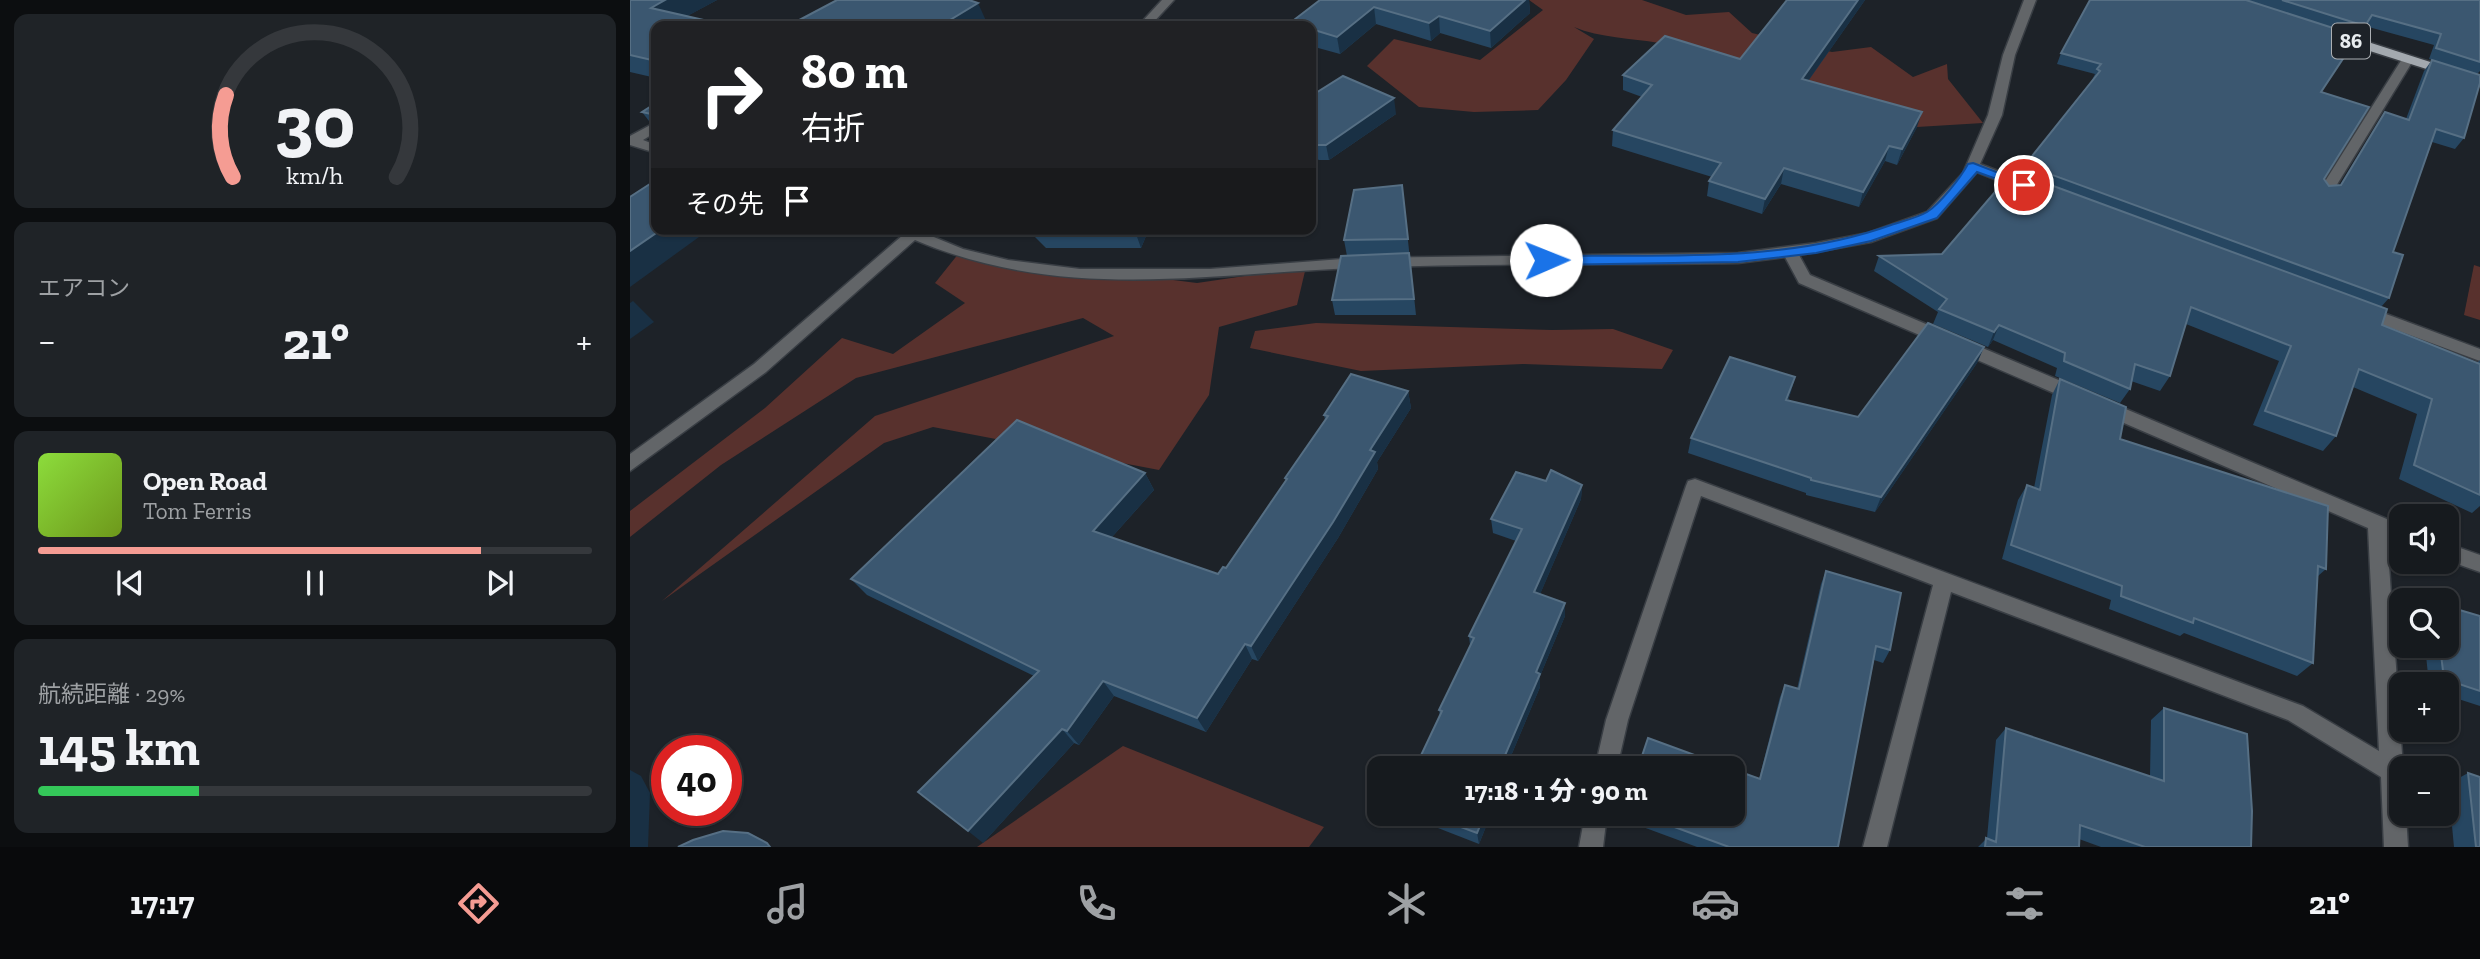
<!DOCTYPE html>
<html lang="ja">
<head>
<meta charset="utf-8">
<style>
	body { margin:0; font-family:"Zilla Slab","Noto Sans JP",serif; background:#1f2327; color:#f1f3f6; height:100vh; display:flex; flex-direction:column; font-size:26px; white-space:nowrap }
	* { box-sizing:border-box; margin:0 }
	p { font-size:23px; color:#9ea1a4 }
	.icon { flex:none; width:38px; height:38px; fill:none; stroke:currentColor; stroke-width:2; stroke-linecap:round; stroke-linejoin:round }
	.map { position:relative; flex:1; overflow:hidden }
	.panel { display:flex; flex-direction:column; gap:14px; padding:14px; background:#0c0e10; width:630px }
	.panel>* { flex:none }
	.guide { position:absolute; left:21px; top:21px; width:665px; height:214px; border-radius:14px; box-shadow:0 2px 5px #0004,0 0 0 2px #35383c; background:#202124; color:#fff; overflow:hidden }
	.fabs { position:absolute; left:1759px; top:504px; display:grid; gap:14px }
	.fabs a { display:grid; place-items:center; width:70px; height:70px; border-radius:14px; background:#161a1e; box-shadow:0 2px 5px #0004,0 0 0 2px #35383c; font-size:35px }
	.speed { position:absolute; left:21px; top:735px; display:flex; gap:14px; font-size:35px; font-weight:700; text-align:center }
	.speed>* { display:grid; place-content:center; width:91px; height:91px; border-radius:50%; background:#161a1e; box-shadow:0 2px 5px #0004,0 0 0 2px #35383c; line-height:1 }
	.speed .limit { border:10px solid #d22; background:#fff; color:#111 }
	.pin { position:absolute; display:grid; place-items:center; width:60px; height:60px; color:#fff; margin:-30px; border:4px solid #fff; border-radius:50%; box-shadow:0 2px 7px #0007 }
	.me { position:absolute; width:77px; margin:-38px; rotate:89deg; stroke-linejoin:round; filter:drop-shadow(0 0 5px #0008) }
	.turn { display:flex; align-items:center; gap:24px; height:147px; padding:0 35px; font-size:32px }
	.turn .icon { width:91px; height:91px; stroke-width:2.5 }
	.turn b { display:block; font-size:49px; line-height:60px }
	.then { display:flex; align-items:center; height:66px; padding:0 35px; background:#0003; gap:14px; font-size:26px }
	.big { font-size:52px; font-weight:800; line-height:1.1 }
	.panel .tile { flex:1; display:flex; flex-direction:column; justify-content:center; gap:10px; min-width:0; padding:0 24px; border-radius:14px; background:#1f2327 }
	.panel .dial { align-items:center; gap:0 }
	.dial svg { height:182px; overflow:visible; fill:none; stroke:#35383c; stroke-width:7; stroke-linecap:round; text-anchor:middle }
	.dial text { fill:#f1f3f6; stroke:none }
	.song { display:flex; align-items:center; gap:21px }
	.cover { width:84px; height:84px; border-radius:10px; background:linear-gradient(135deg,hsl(90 70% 55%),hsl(80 70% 35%)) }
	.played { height:7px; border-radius:4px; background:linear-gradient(90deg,#f59c93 80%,#35383c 80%) }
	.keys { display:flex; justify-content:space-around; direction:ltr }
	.heat { display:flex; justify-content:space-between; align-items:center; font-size:38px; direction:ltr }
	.charge { height:10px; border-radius:5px; background:linear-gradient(90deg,#34c759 29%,#35383c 0) }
	.trip { position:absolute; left:737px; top:756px; width:378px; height:70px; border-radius:14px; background:#161a1e; box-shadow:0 2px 5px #0004,0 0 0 2px #35383c; font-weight:800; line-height:70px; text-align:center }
	.dock { display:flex; height:112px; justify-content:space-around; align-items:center; background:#090a0c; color:#9ea1a4 }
	.dock .icon { width:49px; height:49px }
	.dock .active { color:#f59c93 }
	.dock b { font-size:32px; color:#f1f3f6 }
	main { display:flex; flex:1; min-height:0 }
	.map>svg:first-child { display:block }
	.green { fill:#58312d }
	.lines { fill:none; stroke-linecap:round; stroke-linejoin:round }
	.minor-casing { stroke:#393e44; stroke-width:3 }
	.major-casing { stroke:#393e44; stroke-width:3 }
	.minor { fill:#626568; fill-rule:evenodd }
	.major { fill:#a3a9af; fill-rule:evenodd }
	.wall { fill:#264661; fill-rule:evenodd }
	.shaded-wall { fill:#193044 }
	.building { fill:#3b5770; stroke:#566f84; stroke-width:2 }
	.route { fill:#1a73e8; stroke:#114b97; stroke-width:2 }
	.labels { text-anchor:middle; stroke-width:7; stroke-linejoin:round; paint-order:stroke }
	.shield { fill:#1d2228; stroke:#abafb3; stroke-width:2 }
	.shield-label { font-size:21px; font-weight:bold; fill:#e8ecef }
</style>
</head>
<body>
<main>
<section class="panel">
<div class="tile dial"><svg viewBox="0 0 100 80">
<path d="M14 69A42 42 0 1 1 86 69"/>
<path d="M14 69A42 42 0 0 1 11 33" stroke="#f59c93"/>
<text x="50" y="56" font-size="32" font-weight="700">30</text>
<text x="50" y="72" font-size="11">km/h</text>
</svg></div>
<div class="tile"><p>エアコン</p>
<div class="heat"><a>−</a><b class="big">21°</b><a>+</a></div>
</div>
<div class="tile">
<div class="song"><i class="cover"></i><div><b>Open Road</b><p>Tom Ferris</p></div></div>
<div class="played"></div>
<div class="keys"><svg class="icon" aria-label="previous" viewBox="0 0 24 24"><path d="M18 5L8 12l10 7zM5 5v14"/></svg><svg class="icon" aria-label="pause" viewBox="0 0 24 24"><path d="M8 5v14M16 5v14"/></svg><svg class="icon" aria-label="next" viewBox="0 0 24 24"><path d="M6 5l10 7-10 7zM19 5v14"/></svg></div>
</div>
<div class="tile"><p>航続距離 · 29%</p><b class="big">145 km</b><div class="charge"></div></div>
</section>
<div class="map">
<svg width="1850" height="847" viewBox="0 0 1850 847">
	<rect width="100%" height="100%" fill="#1d2228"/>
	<g class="green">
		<path d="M 899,0 L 1012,0 L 1056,15 L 1099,12 L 1122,33 L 1202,52 L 1241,47 L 1283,77 L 1317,64 L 1318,79 L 1353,123 L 1287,127 L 1029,43 C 1001,38 970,38 944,27 L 964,39 L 936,80 L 908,110 L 844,112 L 789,107 L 737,66 L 764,39 L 850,60 L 913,10 Z"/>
		<path d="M 329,253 L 567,283 L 676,267 L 667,305 L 589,327 L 579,395 L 529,470 L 303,427 L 254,443 L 32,601 L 245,416 L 484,336 L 453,318 L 226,378 L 91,465 L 0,537 L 0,511 L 135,408 L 212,338 L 263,354 L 335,303 L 305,283 Z"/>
		<path d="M 1844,265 L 1850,267 L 1850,320 L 1834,315 Z"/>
		<path d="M 686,323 L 922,330 L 983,329 L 1043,350 L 1032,369 L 893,364 L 731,371 L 620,348 L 625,331 Z"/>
		<path d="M 493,746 L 694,827 L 679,847 L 347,847 Z"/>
	</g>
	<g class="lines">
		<defs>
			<g id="minor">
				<path d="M 532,0 L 544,0 L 520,26 L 508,26 Z"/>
				<path d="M 1394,0 L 1406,0 L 1385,55 L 1372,115 L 1350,164 L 1402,184 L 1402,190 L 1392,190 L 1347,172 L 1307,218 L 1241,242 L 1169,255 L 1180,275 L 1452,390 L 1455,395 L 1452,400 L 1440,400 L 1169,283 L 1155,257 L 1108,263 C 981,265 853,263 725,268 C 573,274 432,302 285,240 L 136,372 L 0,471 L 0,454 L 124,364 L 273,235 L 264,229 L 296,229 L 294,233 L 333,249 L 378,260 L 450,269 L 580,269 L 725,258 L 1108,253 L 1186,243 L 1238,233 L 1297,212 L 1333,173 L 1358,115 L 1373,55 Z"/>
				<path d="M 1778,55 L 1784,59 L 1703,191 L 1701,194 L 1691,194 L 1689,191 L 1772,59 Z"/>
				<path d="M 26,122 L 26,132 L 13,140 L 26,145 L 26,153 L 0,145 L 0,136 Z"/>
				<path d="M 1732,305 L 1850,349 L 1850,361 L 1726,315 L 1724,311 Z"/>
				<path d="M 1472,399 L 1771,525 L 1771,541 L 1757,536 L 1773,768 L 1771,814 L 1776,814 L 1778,847 L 1754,847 L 1751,777 L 1658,720 L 1321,592 L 1257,847 L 1233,847 L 1303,585 L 1071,496 L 998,720 L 987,768 L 965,768 L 976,720 L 1056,486 L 1058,481 L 1065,479 L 1673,706 L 1749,751 L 1738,528 L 1466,411 L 1463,406 L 1466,401 Z"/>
				<path d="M 1816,543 L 1850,555 L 1850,572 L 1816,560 Z"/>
				<path d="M 955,814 L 977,814 L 973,847 L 949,847 Z"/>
			</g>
			<path id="major" d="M 1699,32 L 1707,32 L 1850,78 L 1850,86 L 1699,38 Z"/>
		</defs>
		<use href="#minor" class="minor-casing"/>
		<use href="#major" class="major-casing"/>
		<use href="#minor" class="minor"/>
		<use href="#major" class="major"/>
	</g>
	<g class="wall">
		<path d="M 0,0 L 87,0 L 57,16 L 26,26 L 26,78 L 0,72 Z"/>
		<path d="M 690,0 L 899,0 L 900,13 L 861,48 L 810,33 L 801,41 L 746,24 L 710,54 L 681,46 L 681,26 L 660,26 L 660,23 Z"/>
		<path d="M 1157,0 L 1235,0 L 1178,81 L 1287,127 L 1267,165 L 1255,161 L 1229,207 L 1151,184 L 1132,214 L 1077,196 L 1079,181 L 1082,177 L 982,146 L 983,130 L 1012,97 L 993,90 L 993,75 L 1110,59 Z"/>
		<path d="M 1460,0 L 1850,0 L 1850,71 L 1847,74 L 1834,138 L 1825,149 L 1802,142 L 1763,252 L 1759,298 L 1751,307 L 1752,325 L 1847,363 L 1850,360 L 1850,506 L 1842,513 L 1769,479 L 1787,414 L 1723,387 L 1706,436 L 1693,451 L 1623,425 L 1649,361 L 1556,324 L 1540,376 L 1530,391 L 1501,381 L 1500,389 L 1490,403 L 1425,376 L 1427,368 L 1363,340 L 1358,347 L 1303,324 L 1308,312 L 1244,271 L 1249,256 L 1312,254 L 1383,180 L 1391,174 L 1395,165 L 1463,80 L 1462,80 L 1465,74 L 1427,64 L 1431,53 ZM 1735,26 L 1804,45 L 1799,59 L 1802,60 L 1794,71 L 1776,119 L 1755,112 L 1710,185 L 1699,186 L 1694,179 L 1691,92 Z"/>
		<path d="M 681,96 L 766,114 L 699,160 L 689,160 L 681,156 Z"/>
		<path d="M 26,103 L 26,130 L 12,112 Z"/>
		<path d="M 772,185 L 786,315 L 705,315 L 702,300 L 717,256 L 714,240 Z"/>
		<path d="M 397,229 L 519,229 L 511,248 L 416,248 Z"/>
		<path d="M 1354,347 L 1347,363 L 1245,512 L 1176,495 L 1176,493 L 1058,453 L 1061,438 L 1165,377 L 1158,401 L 1228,417 Z"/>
		<path d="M 1430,379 L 1490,439 L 1696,569 L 1688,576 L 1683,663 L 1667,676 L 1554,633 L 1550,636 L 1479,609 L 1481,600 L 1372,559 L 1388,500 L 1397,485 L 1404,488 L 1422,395 Z"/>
		<path d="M 778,391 L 781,408 L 747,462 L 748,469 L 708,538 L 628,661 L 622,659 L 576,732 L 484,696 L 449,745 L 444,743 L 353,843 L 404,676 L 237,595 L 221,579 L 515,473 L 524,490 L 482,537 L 588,574 L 596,568 L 656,481 L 655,478 L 695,420 L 694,415 Z"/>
		<path d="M 916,481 L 952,485 L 951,499 L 910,594 L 935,616 L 910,676 L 910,687 L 878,763 L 878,768 L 785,768 L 810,716 L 809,710 L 840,645 L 839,636 L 886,541 L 863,533 L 861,519 Z"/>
		<path d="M 1196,571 L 1260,650 L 1253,663 L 1244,660 L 1208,847 L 1067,847 L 994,820 L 994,814 L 1102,814 L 1129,779 L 1150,697 L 1155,685 L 1167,689 L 1191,584 Z"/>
		<path d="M 1850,616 L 1850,706 L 1816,695 L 1816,684 L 1799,684 L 1795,646 L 1816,646 Z"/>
		<path d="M 1534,708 L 1621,847 L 1471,847 L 1449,839 L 1449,847 L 1348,847 L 1357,838 L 1366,740 L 1376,728 L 1520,776 L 1521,720 Z"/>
		<path d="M 1838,773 L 1850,847 L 1824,847 L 1818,784 Z"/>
		<path d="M 772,814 L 861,814 L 849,844 Z"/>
	</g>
	<g class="shaded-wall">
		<path d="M 35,0 L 87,0 L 39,26 L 21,8 Z"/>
		<path d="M 895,0 L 899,0 L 900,13 L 861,48 L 860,31 Z"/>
		<path d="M 1228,0 L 1235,0 L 1169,94 L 1172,79 Z"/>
		<path d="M 348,3 L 357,23 L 353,26 L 310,26 Z"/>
		<path d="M 744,7 L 746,24 L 710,54 L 707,37 Z"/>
		<path d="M 809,16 L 810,33 L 801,41 L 799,23 Z"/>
		<path d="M 764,98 L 766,114 L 699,160 L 696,145 Z"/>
		<path d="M 1292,112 L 1287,127 L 1267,165 L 1272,149 Z"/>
		<path d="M 1259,146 L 1255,161 L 1229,207 L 1233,192 Z"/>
		<path d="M 1154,168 L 1151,184 L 1132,214 L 1135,199 Z"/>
		<path d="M 32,229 L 80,229 L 0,287 L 0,251 Z"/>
		<path d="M 508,229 L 519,229 L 511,248 L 506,234 Z"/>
		<path d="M 3,301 L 24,322 L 0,339 L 0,303 Z"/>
		<path d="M 1369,325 L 1363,340 L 1358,347 L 1364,332 Z"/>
		<path d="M 1354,347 L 1347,363 L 1245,512 L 1251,497 Z"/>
		<path d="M 1165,377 L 1161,392 L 1152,415 L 1156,400 Z"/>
		<path d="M 778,391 L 781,408 L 747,462 L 748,469 L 708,538 L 628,661 L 621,646 L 740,450 Z"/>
		<path d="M 515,473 L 524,490 L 473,547 L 463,531 Z"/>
		<path d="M 952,485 L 951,499 L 905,606 L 904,592 Z"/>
		<path d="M 935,603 L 935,616 L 910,676 L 910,687 L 878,763 L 878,768 L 874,768 L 873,760 L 906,672 Z"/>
		<path d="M 615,644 L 622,659 L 576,732 L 567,718 Z"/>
		<path d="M 473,681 L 484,696 L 449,745 L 437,731 Z"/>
		<path d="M 432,729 L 444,743 L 353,843 L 338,831 Z"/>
		<path d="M 0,770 L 11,776 L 20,793 L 18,847 L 0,847 Z"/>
		<path d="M 855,814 L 861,814 L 849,844 L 847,833 Z"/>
	</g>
	<g class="building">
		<path d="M 0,0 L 35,0 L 21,8 L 100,26 L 26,26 L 26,61 L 0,55 Z"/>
		<path d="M 207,0 L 339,0 L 348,3 L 310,26 L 158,26 Z"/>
		<path d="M 690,0 L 895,0 L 860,31 L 809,16 L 799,23 L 744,7 L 707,37 L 681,29 L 681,26 L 671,26 L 660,23 Z"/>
		<path d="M 1157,0 L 1228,0 L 1172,79 L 1292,112 L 1272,149 L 1259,146 L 1233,192 L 1154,168 L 1135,199 L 1079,181 L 1091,163 L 983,130 L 1022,85 L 993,75 L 1035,36 L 1110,59 Z"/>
		<path d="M 1460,0 L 1616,0 L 1728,36 L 1691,92 L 1739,107 L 1694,179 L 1699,186 L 1711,185 L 1755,112 L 1779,120 L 1802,60 L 1850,75 L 1850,83 L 1834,138 L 1806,129 L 1763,252 L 1773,255 L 1759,298 L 1395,165 L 1470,71 L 1467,69 L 1471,64 L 1431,53 Z"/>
		<path d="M 1652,0 L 1850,0 L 1850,62 L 1806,48 L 1811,34 L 1742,15 L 1735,26 Z"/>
		<path d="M 713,76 L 764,98 L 696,145 L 685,145 L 681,143 L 681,96 Z"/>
		<path d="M 26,103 L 26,115 L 12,112 Z"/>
		<path d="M 1388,173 L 1757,309 L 1752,325 L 1850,364 L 1850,495 L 1784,465 L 1802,399 L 1729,369 L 1706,436 L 1635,411 L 1661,346 L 1561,307 L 1540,376 L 1505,364 L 1500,389 L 1434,361 L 1435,353 L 1369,325 L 1364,332 L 1309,309 L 1317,299 L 1249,256 L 1312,254 L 1377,178 L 1383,180 Z"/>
		<path d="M 26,180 L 26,229 L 32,229 L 0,251 L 0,197 Z"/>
		<path d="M 772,185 L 778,239 L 714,240 L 724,190 Z"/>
		<path d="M 404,229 L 508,229 L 506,234 L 409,234 Z"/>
		<path d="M 779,253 L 784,299 L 702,300 L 711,256 Z"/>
		<path d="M 1298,323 L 1354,347 L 1251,497 L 1181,480 L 1181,478 L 1061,438 L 1100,357 L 1165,377 L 1156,400 L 1228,417 Z"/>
		<path d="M 721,374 L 778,391 L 740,450 L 745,452 L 703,522 L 621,646 L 615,644 L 567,718 L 473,681 L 437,731 L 432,729 L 338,831 L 288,792 L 409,671 L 221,579 L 387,420 L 515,473 L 463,531 L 588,574 L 593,567 L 596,568 L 657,479 L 655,478 L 698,416 L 694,415 Z"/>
		<path d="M 1430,379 L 1496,407 L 1490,439 L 1698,506 L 1696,569 L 1688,566 L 1683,663 L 1564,618 L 1563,623 L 1491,596 L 1492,586 L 1381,545 L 1397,485 L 1410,490 Z"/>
		<path d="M 921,470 L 952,485 L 904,592 L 935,603 L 906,672 L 910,674 L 873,760 L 878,761 L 875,768 L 785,768 L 812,711 L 809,710 L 844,638 L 839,636 L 892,529 L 861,519 L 886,472 L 916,481 Z"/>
		<path d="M 1196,571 L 1271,593 L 1260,650 L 1246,646 L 1208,847 L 1099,847 L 1009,814 L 1102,814 L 1102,769 L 1130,779 L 1155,685 L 1169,689 Z"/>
		<path d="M 1816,606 L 1850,616 L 1850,691 L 1814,679 L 1810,646 L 1816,646 Z"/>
		<path d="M 1534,708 L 1617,734 L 1622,811 L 1621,847 L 1515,847 L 1450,825 L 1449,847 L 1355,847 L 1356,838 L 1366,842 L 1376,728 L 1534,781 Z"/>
		<path d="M 1018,738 L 1100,768 L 1008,768 Z"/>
		<path d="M 1838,773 L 1850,777 L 1850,847 L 1846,847 Z"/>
		<path d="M 796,814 L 855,814 L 847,833 Z"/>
		<path d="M 93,831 L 118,833 L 137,843 L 140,847 L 48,847 L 63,840 Z"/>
	</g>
	<path class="route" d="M 1343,163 L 1400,185 L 1394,189 L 1347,172 L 1307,218 L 1241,241 L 1186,253 L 1108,262 L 916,265 L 909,260 L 916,256 C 1030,254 1153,264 1261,225 C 1272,221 1287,218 1297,212 C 1310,204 1331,177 1338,164 Z"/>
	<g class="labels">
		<rect class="shield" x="1702" y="23.5" width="38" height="35" rx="5"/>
		<g class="shield-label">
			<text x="1721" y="48">86</text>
		</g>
	</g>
</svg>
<div class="fabs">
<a><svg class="icon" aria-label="sound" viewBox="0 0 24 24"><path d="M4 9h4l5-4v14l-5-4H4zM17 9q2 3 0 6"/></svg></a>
<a><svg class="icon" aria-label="search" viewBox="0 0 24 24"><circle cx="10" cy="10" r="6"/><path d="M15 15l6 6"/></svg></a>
<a>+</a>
<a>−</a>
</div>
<div class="speed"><div class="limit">40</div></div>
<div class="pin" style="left:1394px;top:185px;background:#d93025"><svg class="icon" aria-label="arrive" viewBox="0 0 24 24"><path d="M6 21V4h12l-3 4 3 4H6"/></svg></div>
<svg class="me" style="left:916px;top:260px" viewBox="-20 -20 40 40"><circle r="19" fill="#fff"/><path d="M0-13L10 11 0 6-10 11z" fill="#1a73e8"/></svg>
<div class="trip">17:18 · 1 分 · 90 m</div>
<div class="guide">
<div class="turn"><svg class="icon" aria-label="right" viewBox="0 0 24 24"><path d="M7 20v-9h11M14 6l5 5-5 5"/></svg><div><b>80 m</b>右折</div></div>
<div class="then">その先<svg class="icon" aria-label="arrive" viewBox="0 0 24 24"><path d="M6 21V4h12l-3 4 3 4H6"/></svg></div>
</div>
</div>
</main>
<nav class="dock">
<b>17:17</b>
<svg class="icon active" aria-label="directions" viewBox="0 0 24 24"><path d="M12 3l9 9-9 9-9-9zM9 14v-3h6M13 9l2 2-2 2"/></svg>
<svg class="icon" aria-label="music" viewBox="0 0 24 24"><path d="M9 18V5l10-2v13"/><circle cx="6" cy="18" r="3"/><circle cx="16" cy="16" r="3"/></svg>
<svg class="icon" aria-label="phone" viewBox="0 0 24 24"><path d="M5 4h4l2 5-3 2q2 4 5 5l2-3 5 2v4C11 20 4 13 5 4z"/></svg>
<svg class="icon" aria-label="climate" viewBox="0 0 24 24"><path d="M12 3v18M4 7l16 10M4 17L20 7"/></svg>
<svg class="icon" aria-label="car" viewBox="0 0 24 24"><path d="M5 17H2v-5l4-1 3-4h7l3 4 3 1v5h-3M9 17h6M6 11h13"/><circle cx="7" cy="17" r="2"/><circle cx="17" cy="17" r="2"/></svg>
<svg class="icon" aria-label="filters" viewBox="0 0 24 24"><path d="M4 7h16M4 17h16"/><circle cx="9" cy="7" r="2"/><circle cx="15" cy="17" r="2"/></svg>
<b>21°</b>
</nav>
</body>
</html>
